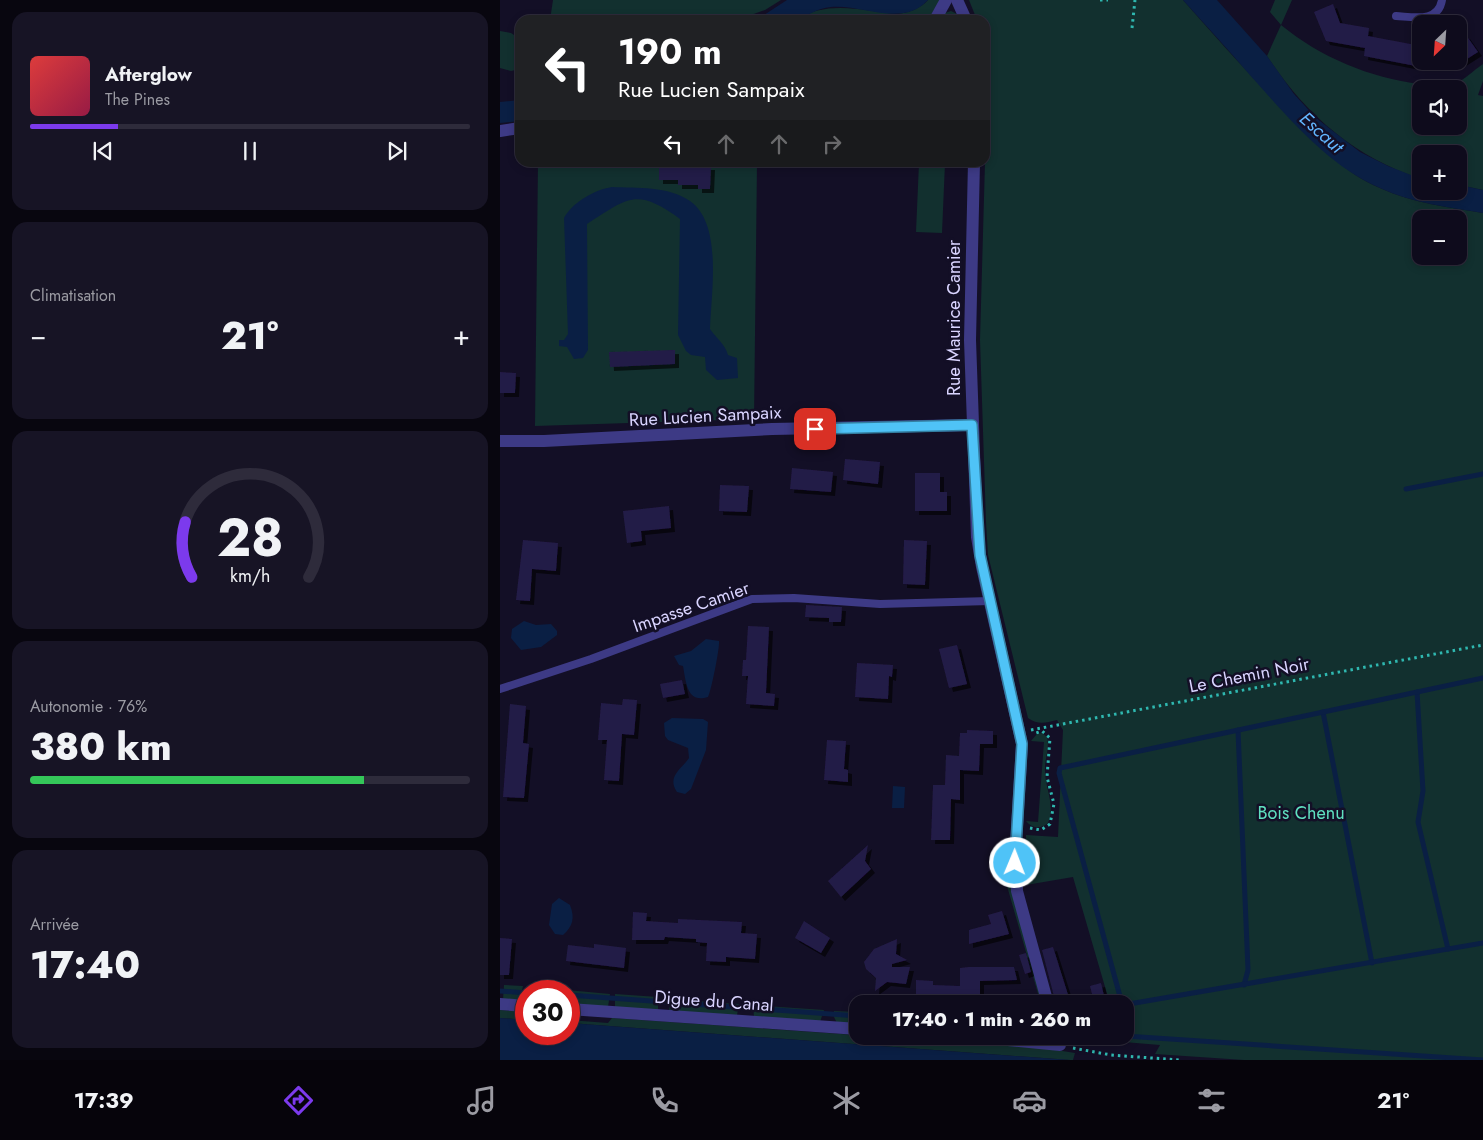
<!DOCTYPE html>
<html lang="fr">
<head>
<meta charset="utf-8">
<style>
	body { margin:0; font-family:Jost,sans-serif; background:#171425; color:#f1f3f6; height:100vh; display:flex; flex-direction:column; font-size:19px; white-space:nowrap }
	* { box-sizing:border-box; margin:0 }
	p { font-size:16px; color:#9b9ba3 }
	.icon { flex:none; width:28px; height:28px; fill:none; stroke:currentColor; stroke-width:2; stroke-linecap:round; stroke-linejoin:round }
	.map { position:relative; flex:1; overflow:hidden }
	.sheet { display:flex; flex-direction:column; gap:12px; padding:12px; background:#08060f; width:500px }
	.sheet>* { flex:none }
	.banner { position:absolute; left:15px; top:15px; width:475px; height:152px; border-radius:15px; box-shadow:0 2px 8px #0003,0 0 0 1px #2e2b3b; background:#202124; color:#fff; overflow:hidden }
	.needle { width:32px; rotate:205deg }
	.buttons { position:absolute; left:912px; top:15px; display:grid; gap:10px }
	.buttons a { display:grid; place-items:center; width:55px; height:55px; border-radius:10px; background:#0e0b1c; box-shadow:0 2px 8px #0003,0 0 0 1px #2e2b3b; font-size:25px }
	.speed { position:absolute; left:15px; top:980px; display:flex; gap:10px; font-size:25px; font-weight:700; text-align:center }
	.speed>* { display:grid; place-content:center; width:65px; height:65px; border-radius:50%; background:#0e0b1c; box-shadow:0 2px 8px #0003,0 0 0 1px #2e2b3b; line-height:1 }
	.speed .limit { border:8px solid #d22; background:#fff; color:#111 }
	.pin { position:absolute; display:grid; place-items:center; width:42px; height:42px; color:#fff; margin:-21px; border-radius:10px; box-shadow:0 2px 8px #0006 }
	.me { position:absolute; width:55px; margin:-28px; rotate:1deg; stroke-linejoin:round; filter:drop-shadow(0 0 4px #0008) }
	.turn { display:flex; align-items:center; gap:18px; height:105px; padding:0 20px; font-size:22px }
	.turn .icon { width:65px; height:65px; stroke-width:2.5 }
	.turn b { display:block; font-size:35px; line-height:42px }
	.lanes { display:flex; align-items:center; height:48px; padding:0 20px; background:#0003; justify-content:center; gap:25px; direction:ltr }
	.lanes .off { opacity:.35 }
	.big { font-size:38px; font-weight:800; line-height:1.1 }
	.sheet .tile { flex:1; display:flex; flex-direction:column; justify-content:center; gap:8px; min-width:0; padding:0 18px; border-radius:15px; background:#171425 }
	.sheet .dial { align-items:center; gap:0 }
	.dial svg { height:130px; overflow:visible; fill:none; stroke:#2e2b3b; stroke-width:7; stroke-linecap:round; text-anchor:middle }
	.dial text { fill:#f1f3f6; stroke:none }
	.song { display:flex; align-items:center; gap:15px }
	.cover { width:60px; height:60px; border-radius:8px; background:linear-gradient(135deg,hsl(0 70% 55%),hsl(340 70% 35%)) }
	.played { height:5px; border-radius:2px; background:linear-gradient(90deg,#7c3aed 20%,#2e2b3b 20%) }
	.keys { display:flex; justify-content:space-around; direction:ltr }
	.heat { display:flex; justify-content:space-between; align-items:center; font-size:28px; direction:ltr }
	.charge { height:8px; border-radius:4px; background:linear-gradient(90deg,#34c759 76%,#2e2b3b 0) }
	.trip { position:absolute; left:349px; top:995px; width:285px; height:50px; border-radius:15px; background:#0e0b1c; box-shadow:0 2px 8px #0003,0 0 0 1px #2e2b3b; font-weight:800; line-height:50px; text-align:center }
	.dock { display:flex; height:80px; justify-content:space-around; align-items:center; background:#06040b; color:#9b9ba3 }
	.dock .icon { width:35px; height:35px }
	.dock .selected { color:#7c3aed }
	.dock b { font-size:22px; color:#f1f3f6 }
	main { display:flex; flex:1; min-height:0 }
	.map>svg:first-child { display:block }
	.green { fill:#12302f; fill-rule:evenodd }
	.water { fill:#0a1f44 }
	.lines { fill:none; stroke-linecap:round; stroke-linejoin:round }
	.stream { stroke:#0a1f44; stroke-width:5 }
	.building { fill:#241b47; filter:url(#shadow) }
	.path { stroke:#2fb8b0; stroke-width:3; stroke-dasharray:2.5 4; stroke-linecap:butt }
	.lane { stroke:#3d3a85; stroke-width:8 }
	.street { stroke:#3d3a85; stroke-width:12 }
	.route-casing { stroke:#337fa1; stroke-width:12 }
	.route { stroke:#4fc3f7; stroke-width:9 }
	.labels { text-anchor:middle; stroke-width:5; stroke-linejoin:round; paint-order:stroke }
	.street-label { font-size:18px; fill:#d9d4ff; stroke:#130f26 }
	.park-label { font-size:18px; fill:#5fe0c0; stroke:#130f26 }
	.water-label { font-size:19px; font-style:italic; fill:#62b6ff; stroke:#130f26 }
</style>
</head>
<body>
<main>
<section class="sheet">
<div class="tile">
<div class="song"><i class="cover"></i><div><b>Afterglow</b><p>The Pines</p></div></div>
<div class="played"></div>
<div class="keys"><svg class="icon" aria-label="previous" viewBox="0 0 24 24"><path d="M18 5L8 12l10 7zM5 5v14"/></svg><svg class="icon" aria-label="pause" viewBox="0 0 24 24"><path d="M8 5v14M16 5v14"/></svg><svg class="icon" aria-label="next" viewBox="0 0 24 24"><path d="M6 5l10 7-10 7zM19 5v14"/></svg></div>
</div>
<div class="tile"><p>Climatisation</p>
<div class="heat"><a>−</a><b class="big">21°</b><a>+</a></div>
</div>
<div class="tile dial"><svg viewBox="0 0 100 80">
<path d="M14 69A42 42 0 1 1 86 69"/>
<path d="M14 69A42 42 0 0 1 10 35" stroke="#7c3aed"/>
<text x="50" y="56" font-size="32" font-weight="700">28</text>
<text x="50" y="72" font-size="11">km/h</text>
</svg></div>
<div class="tile"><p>Autonomie · 76%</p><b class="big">380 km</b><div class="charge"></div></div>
<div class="tile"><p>Arrivée</p><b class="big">17:40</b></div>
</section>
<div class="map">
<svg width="983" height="1060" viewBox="0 0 983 1060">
	<defs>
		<filter id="shadow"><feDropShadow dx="4" dy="4" stdDeviation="0" flood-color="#0009"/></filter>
	</defs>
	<rect width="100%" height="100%" fill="#130f26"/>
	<g class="green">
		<path d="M 53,0 L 281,0 L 265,10 L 237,20 L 50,20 Z"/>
		<path d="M 428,0 L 440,0 L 428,20 L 295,20 C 327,0 361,10 396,14 C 408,13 420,9 428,0 Z"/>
		<path d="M 469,0 L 683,0 C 718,40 754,80 791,117 C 818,144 844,173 880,188 C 913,203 948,207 983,213 L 983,1060 L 744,1060 L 655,1054 L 660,1045 L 612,1041 L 609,1036 L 625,1036 L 625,1004 L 610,1004 L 573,877 L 526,885 L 526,835 L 558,837 L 563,730 L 557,720 C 545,723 538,725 528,718 L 488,555 L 486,522 L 480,340 L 485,162 L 485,20 L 477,20 ZM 921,219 L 959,219 L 959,256 L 921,256 Z"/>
		<path d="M 775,0 L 792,0 L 781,25 C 820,57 870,78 920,84 C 930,85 945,88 955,84 C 964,80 974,70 983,64 L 983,81 L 978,95 L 983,96 L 983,190 L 959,185 L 959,154 L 921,154 L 921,179 C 854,157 805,114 767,56 L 781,25 L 770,12 ZM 921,89 L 959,89 L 959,126 L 921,126 Z"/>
		<path d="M 451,11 L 457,14 L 460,20 L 440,20 L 445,13 Z"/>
		<path d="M 0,31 L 11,33 L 20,39 L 20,69 L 11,71 L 0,68 Z"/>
		<path d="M 38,163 L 257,163 L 254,419 L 35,426 Z"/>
		<path d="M 419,163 L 445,163 L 442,233 L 416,232 Z"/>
		<path d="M 542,733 L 547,737 C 550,747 545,758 545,768 C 544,787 556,804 548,823 C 542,829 532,829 526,821 L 538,822 L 544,742 L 531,741 L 537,734 Z"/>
		<path d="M 510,878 L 511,887 L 543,1004 L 541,1004 L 507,886 L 506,879 Z"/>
		<path d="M 4,985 L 23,986 L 20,1000 L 3,1000 Z"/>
		<path d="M 56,989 L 110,994 L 108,1007 L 69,1005 L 69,991 L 55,991 Z"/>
		<path d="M 115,994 L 158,997 L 158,1011 L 115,1007 Z"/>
		<path d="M 170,999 L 239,1004 L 237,1015 L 169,1011 Z"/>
		<path d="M 253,1005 L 324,1010 L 320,1022 L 254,1017 Z"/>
		<path d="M 0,1010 L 26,1012 L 26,1020 L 0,1018 Z"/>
		<path d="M 334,1011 L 357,1012 L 357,1025 L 337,1023 L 334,1017 Z"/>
		<path d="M 112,1018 L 544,1048 L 575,1053 L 573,1060 L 570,1060 L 69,1023 L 69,1020 L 108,1023 Z"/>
		<path d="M 566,1036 L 598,1036 L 598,1040 L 569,1038 Z"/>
	</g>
	<g class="water">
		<path d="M 287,0 L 428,0 C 403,28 362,4 331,7 C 317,8 308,16 295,20 C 283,24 264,20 252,20 L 264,15 Z"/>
		<path d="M 683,0 L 717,0 L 767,56 L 794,94 L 816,118 L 860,152 L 888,166 L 921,179 L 921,191 L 959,191 L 959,185 L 983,190 L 983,213 C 948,207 913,203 880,188 C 827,165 787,116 749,74 C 728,49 705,25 683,0 Z"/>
		<path d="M 20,100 L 20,121 L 0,123 L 0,102 Z"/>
		<path d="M 112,187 C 136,188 169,186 190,201 C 223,224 211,293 210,329 C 216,338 225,344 228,355 L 237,358 L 238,378 L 217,380 L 206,370 L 205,357 L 191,355 L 186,351 L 178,335 L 180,219 C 136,187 128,198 87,224 L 88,350 L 83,358 L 74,359 L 67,347 L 59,346 L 59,340 L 64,340 L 68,334 L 64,218 C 73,202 94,190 112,187 Z"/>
		<path d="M 24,621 L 36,625 L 51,624 L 57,631 L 57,635 L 41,647 L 21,650 L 11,638 L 12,629 Z"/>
		<path d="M 206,639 L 219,641 C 220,647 211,692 208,697 C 187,704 186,682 183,666 L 179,665 L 174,656 L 191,651 Z"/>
		<path d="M 172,718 L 203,719 L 208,722 L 206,750 L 191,789 L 185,794 L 177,792 C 166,776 183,768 189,758 L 188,748 L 168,740 L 165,736 L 164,723 Z"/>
		<path d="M 393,786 L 405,787 L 404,808 L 392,808 Z"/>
		<path d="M 59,898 L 70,905 C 75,918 73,926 63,935 L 55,934 L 49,925 L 52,904 Z"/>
		<path d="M 0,1018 L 26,1020 L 26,1034 L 69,1034 L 69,1023 L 570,1060 L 0,1060 Z"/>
	</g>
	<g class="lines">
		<g class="stream">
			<path d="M 906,489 L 983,474"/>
			<path d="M 917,692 L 923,791 L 918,822 L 948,949"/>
			<path d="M 823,712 L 872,963"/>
			<path d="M 738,730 L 748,970 L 744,985"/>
			<path d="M 0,991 L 26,993"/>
			<path d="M 69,995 L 358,1016"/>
			<path d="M 629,1004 L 621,1000 L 559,773 L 560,768 L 983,678"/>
			<path d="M 625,1013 L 629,1004 L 983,943"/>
			<path d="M 625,1036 L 983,1060"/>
		</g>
	</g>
	<g class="building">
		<path d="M 833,4 L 840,23 L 869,28 L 868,36 L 921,46 L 921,67 L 864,56 L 865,48 L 826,41 L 814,12 Z"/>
		<path d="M 966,35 L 978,52 L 959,64 L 959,40 Z"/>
		<path d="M 159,166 L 211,166 L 210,189 L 198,189 L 198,185 L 178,185 L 178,180 L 159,180 Z"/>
		<path d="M 175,350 L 175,364 L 110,367 L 109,352 Z"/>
		<path d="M 0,372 L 16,373 L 15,393 L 0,393 Z"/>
		<path d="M 345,459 L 380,462 L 378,484 L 343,480 Z"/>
		<path d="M 292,468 L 333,472 L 331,492 L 290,489 Z"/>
		<path d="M 415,473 L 440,473 L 440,492 L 447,492 L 447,511 L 415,511 Z"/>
		<path d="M 220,485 L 249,486 L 247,512 L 219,511 Z"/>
		<path d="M 169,506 L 171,528 L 141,531 L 142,541 L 127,543 L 123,511 Z"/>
		<path d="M 23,540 L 58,543 L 56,571 L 32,569 L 30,601 L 16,600 Z"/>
		<path d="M 404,540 L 427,541 L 425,585 L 403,584 Z"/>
		<path d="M 306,605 L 342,607 L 341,622 L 329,622 L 329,618 L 305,617 Z"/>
		<path d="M 248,626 L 269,627 L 266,693 L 275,694 L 274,706 L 246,704 L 248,676 L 242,676 L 243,660 L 246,660 Z"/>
		<path d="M 457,645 L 467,684 L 449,688 L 439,649 Z"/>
		<path d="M 357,663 L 393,665 L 392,677 L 389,676 L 388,699 L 355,697 Z"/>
		<path d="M 182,680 L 185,694 L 163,698 L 160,684 Z"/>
		<path d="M 123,699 L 137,700 L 134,735 L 122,734 L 119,781 L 104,780 L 107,740 L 98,740 L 101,703 L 122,705 Z"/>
		<path d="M 10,704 L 26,706 L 23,743 L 29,744 L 24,798 L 3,797 Z"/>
		<path d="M 467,730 L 493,731 L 493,744 L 480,744 L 479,771 L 460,770 L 460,800 L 451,799 L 450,840 L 431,840 L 433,785 L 445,785 L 446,755 L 459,756 L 460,733 L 467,733 Z"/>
		<path d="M 327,740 L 346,741 L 344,769 L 348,770 L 348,782 L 324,780 Z"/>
		<path d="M 368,845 L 365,861 L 371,869 L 341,897 L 328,881 Z"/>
		<path d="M 502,911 L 509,934 L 469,944 L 469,930 L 491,924 L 488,915 Z"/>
		<path d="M 133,912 L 147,913 L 146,921 L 178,923 L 178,919 L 242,922 L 241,933 L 257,934 L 255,959 L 226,957 L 226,962 L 206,961 L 207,943 L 196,942 L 196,939 L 165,937 L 164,940 L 132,940 Z"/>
		<path d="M 304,921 L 330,938 L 321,953 L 295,938 Z"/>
		<path d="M 0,938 L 12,939 L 9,975 L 0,975 Z"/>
		<path d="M 397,939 L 396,954 L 407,960 L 392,964 L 392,967 L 410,967 L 406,984 L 387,982 L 375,991 L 376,978 L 366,969 L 364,962 L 374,949 Z"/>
		<path d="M 94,944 L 126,948 L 124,968 L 66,961 L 68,945 L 94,948 Z"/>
		<path d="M 553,947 L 570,1001 L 592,994 L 590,986 L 601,983 L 606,1004 L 556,1004 L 542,950 Z"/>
		<path d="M 526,953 L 531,972 L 525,974 L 519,955 Z"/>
		<path d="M 469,967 L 514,967 L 517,980 L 480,981 L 480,997 L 473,997 L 473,1004 L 443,1004 L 443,998 L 416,996 L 416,980 L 433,981 L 433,985 L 460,986 L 460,968 Z"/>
	</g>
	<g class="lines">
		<g class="path">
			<path d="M 600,0 L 608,0"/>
			<path d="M 312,20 L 339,16 L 349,20"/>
			<path d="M 632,28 L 635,0"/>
			<path d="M 531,730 L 983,645"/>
			<path d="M 530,828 L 541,830 L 550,824 L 554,804 L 547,777 L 550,738 L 542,731 L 533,734"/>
			<path d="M 573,1048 L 611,1055 L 679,1060"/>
		</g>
		<g class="lane">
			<path d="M 896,16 C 914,17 938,23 942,0"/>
			<path d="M 0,689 L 91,659 L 252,599 L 294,598 L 380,604 L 490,601"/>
		</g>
		<g class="street">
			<path d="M 457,0 L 466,20"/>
			<path d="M 435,20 L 446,0"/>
			<path d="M 0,131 L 20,128"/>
			<path d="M 474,162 L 470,340 L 477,537 L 482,567 L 522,744 L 516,843 L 517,891 L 548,1004"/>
			<path d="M 0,441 L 44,441 L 272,429 L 472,425"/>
			<path d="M 0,1004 L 26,1006"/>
			<path d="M 69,1009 L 358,1029"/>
			<path d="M 465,1036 L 560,1045 L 557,1036"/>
		</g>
	</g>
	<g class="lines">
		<defs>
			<path id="route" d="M 315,429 L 472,425 L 480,555 L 522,744 L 515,863"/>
		</defs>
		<use href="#route" class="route-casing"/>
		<use href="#route" class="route"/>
	</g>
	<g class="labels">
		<g class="street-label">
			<text transform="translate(454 318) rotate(-90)" y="6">Rue Maurice Camier</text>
			<text transform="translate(205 416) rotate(-3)" y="6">Rue Lucien Sampaix</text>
			<text transform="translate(191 607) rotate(-19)" y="6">Impasse Camier</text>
			<text transform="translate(749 675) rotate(-11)" y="6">Le Chemin Noir</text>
			<text transform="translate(214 1001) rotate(4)" y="6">Digue du Canal</text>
		</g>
		<g class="park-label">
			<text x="801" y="819">Bois Chenu</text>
		</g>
		<g class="water-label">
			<text transform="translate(822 132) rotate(42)" y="7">Escaut</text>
		</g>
	</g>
</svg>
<div class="buttons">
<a><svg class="needle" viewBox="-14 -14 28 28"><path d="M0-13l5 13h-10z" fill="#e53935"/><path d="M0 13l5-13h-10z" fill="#9b9ba3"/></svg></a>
<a><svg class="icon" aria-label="sound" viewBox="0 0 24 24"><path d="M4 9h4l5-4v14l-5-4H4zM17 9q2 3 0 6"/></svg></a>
<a>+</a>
<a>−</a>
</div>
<div class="speed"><div class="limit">30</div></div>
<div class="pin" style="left:315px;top:429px;background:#d93025"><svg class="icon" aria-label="arrive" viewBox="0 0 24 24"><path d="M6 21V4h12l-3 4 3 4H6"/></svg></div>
<svg class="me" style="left:515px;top:863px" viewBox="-20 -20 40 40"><circle r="17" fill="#4fc3f7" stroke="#fff" stroke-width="3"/><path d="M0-11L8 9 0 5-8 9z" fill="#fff"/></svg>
<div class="trip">17:40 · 1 min · 260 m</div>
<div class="banner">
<div class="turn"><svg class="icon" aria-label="left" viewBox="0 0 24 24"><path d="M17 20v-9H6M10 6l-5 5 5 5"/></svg><div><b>190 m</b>Rue Lucien Sampaix</div></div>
<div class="lanes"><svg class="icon" aria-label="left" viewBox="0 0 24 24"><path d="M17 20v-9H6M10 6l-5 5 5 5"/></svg><svg class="icon off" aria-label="ahead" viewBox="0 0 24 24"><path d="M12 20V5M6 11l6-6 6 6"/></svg><svg class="icon off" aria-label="ahead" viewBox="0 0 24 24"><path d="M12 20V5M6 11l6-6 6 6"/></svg><svg class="icon off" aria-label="right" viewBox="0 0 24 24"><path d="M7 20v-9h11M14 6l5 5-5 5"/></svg></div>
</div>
</div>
</main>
<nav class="dock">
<b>17:39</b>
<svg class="icon selected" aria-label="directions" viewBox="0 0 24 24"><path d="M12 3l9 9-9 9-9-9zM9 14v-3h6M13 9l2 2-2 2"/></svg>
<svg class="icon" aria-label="music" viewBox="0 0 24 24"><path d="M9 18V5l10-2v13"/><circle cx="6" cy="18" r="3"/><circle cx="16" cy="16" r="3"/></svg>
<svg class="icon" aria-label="phone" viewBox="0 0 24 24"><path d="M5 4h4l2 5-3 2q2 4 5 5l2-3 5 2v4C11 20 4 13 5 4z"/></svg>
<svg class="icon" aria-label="climate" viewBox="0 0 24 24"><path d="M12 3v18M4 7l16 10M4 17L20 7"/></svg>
<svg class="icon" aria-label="car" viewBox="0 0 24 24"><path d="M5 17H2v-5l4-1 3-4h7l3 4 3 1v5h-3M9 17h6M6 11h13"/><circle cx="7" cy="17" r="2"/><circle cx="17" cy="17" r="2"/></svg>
<svg class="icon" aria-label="filters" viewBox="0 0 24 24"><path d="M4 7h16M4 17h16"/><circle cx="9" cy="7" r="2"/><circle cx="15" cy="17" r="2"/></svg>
<b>21°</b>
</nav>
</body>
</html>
